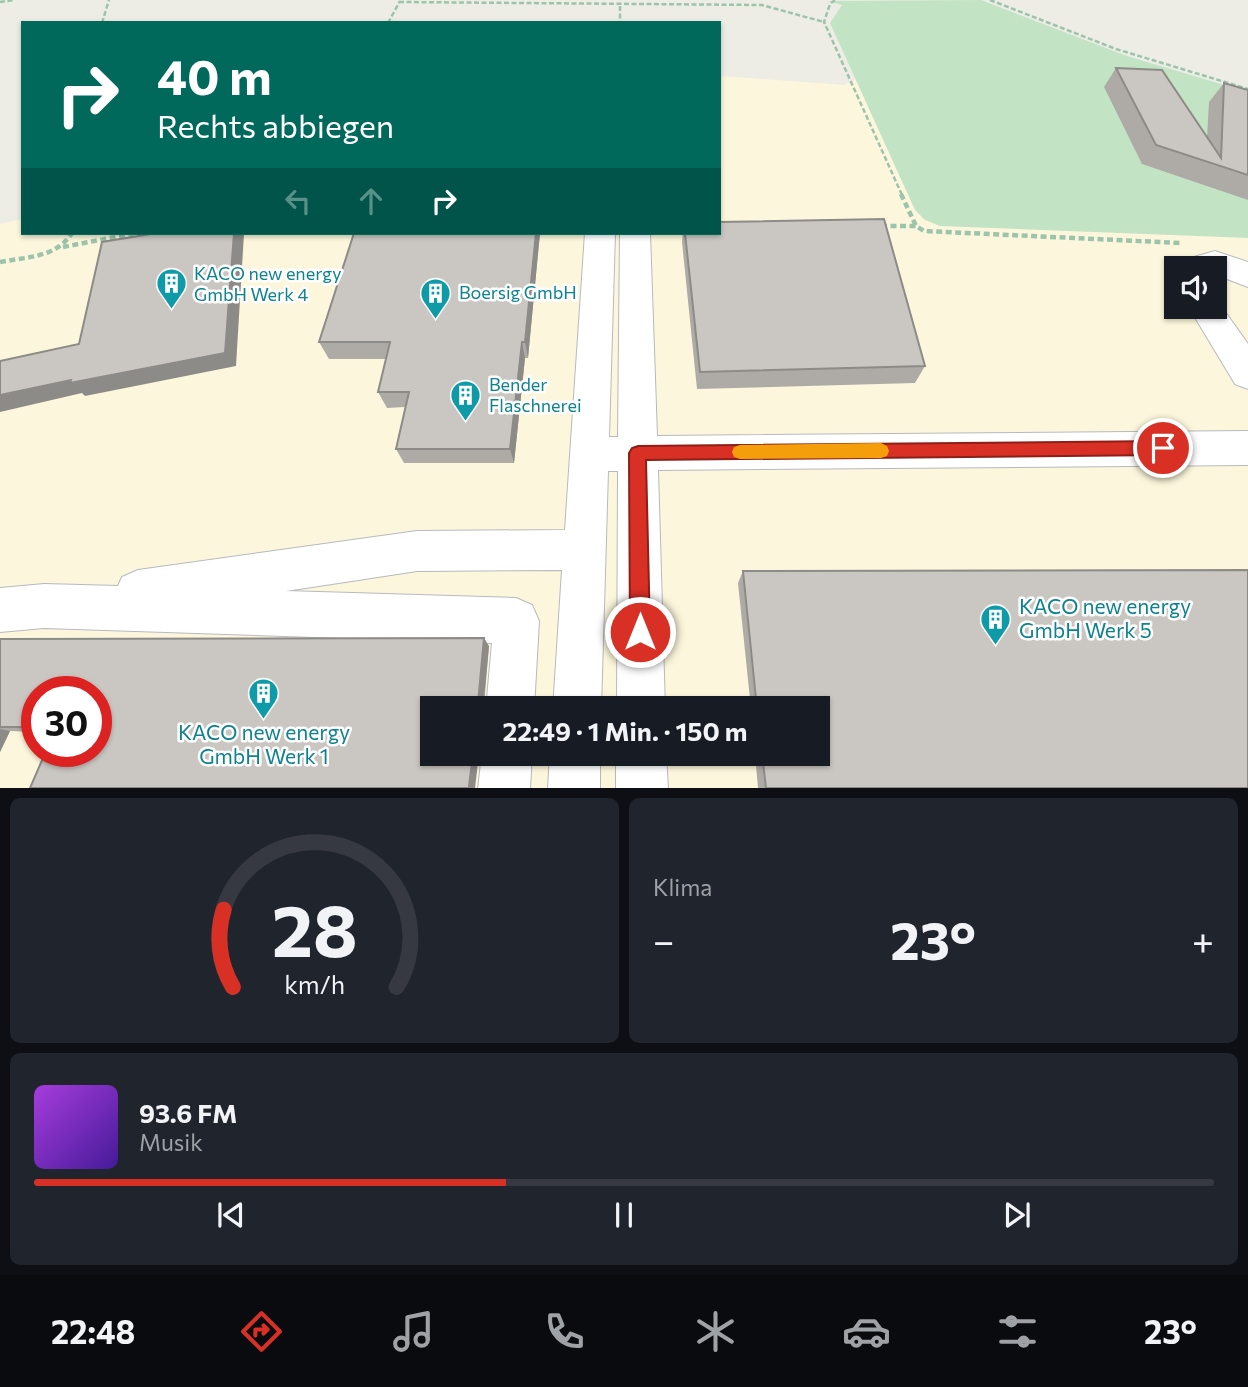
<!DOCTYPE html>
<html lang="de">
<head>
<meta charset="utf-8">
<style>
	body { margin:0; font-family:Commissioner,sans-serif; background:#20242c; color:#f1f3f6; height:100vh; display:flex; flex-direction:column; font-size:26px; white-space:nowrap }
	* { box-sizing:border-box; margin:0 }
	p { font-size:23px; color:#9ea1a6 }
	.icon { flex:none; width:38px; height:38px; fill:none; stroke:currentColor; stroke-width:2; stroke-linecap:round; stroke-linejoin:round }
	.map { position:relative; height:788px; overflow:hidden }
	.sheet { display:flex; flex-direction:column; gap:10px; padding:10px; background:#0d0f14; flex:1 }
	.sheet>* { flex:none }
	.guide { position:absolute; left:21px; top:21px; width:700px; height:214px; border-radius:0px; box-shadow:0 2px 5px #0004; background:#00695c; color:#fff; overflow:hidden }
	.controls { position:absolute; left:1164px; top:256px; display:grid; gap:14px }
	.controls a { display:grid; place-items:center; width:63px; height:63px; border-radius:0px; background:#171b24; box-shadow:0 2px 5px #0004; font-size:35px }
	.speed { position:absolute; left:21px; top:676px; display:flex; gap:14px; font-size:35px; font-weight:700; text-align:center }
	.speed>* { display:grid; place-content:center; width:91px; height:91px; border-radius:50%; background:#171b24; box-shadow:0 2px 5px #0004; line-height:1 }
	.speed .limit { border:10px solid #d22; background:#fff; color:#111 }
	.pin { position:absolute; display:grid; place-items:center; width:60px; height:60px; color:#fff; margin:-30px; border:4px solid #fff; border-radius:50%; box-shadow:0 2px 7px #0007 }
	.me { position:absolute; width:77px; margin:-38px; rotate:0deg; stroke-linejoin:round; filter:drop-shadow(0 0 5px #0008) }
	.turn { display:flex; align-items:center; gap:24px; height:147px; padding:0 21px; font-size:32px }
	.turn .icon { width:91px; height:91px; stroke-width:2.5 }
	.turn b { display:block; font-size:49px; line-height:60px }
	.lanes { display:flex; align-items:center; height:66px; padding:0 21px; background:#0003; justify-content:center; gap:35px; direction:ltr }
	.lanes .off { opacity:.35 }
	.big { font-size:52px; font-weight:700; line-height:1.1 }
	.sheet .card { flex:1; display:flex; flex-direction:column; justify-content:center; gap:10px; min-width:0; padding:0 24px; border-radius:10px; background:#20242c }
	.sheet .dial { align-items:center; gap:0 }
	.dial svg { height:182px; overflow:visible; fill:none; stroke:#363941; stroke-width:7; stroke-linecap:round; text-anchor:middle }
	.dial text { fill:#f1f3f6; stroke:none }
	.song { display:flex; align-items:center; gap:21px }
	.cover { width:84px; height:84px; border-radius:10px; background:linear-gradient(135deg,hsl(280 70% 55%),hsl(260 70% 35%)) }
	.played { height:7px; border-radius:4px; background:linear-gradient(90deg,#d93025 40%,#363941 40%) }
	.keys { display:flex; justify-content:space-around; direction:ltr }
	.heat { display:flex; justify-content:space-between; align-items:center; font-size:38px; direction:ltr }
	.sheet .tiles { flex:1; display:grid; gap:10px; grid-template-columns:1fr 1fr }
	.card:last-child { grid-column:span 2 }
	.trip { position:absolute; left:420px; top:696px; width:410px; height:70px; border-radius:0px; background:#171b24; box-shadow:0 2px 5px #0004; font-weight:700; line-height:70px; text-align:center }
	.dock { display:flex; height:112px; justify-content:space-around; align-items:center; background:#090b0e; color:#9ea1a6 }
	.dock .icon { width:49px; height:49px }
	.dock .active { color:#d93025 }
	.dock b { font-size:32px; color:#f1f3f6 }
	.map>svg:first-child { display:block }
	.commercial { fill:#fcf7dc; fill-rule:evenodd }
	.green { fill:#c2e4c5 }
	.lines { fill:none; stroke-linecap:round; stroke-linejoin:round }
	.minor-casing { stroke:#b7b9be; stroke-width:2 }
	.path-far1 { stroke:#9cc4ab; stroke-width:2.5; stroke-dasharray:5 2.5; stroke-linecap:butt }
	.path { stroke:#9cc4ab; stroke-width:4.5; stroke-dasharray:6 3.5; stroke-linecap:butt }
	.minor { fill:#fff; fill-rule:evenodd }
	.wall { fill:#aeaba7 }
	.shaded-wall { fill:#8d8b88 }
	.building { fill:#cac7c2; stroke:#8d8b88; stroke-width:2 }
	.route { fill:#d93025; stroke:#8d1f18; stroke-width:2 }
	.slow { fill:#f59e0b }
	.labels { text-anchor:middle; stroke-width:5; stroke-linejoin:round; paint-order:stroke }
	.culture-label { font-size:18px; fill:#0d838f; stroke:#fff; text-anchor:start }
	.near-culture-label { font-size:21px; fill:#0d838f; stroke:#fff; text-anchor:start }
</style>
</head>
<body>
<div class="map">
<svg width="1248" height="789" viewBox="0 0 1248 789">
	<rect width="100%" height="100%" fill="#eeede5"/>
	<path class="commercial" d="M 995,19 L 1248,100 L 1248,788 L 0,788 L 0,224 L 23,219 L 23,233 L 719,233 L 719,76 L 844,85 ZM 1176,268 L 1214,268 L 1214,306 L 1176,306 ZM 37,691 L 96,691 L 96,751 L 37,751 ZM 432,709 L 817,709 L 817,754 L 432,754 Z"/>
	<path class="green" d="M 981,0 L 1127,56 L 1248,92 L 1248,238 L 940,226 L 925,220 L 915,210 L 830,23 L 842,5 L 827,1 Z"/>
	<g class="lines">
		<defs>
			<g id="minor">
				<path d="M 585,233 L 615,233 L 609,437 L 618,437 L 620,233 L 650,233 L 657,436 L 1248,431 L 1248,465 L 658,470 L 665,709 L 617,709 L 618,471 L 608,471 L 601,709 L 553,709 L 562,570 L 417,571 L 286,591 L 516,598 L 532,605 L 539,621 L 534,709 L 486,709 L 492,643 L 44,628 L 0,632 L 0,588 L 44,584 L 118,586 L 122,577 L 138,570 L 417,531 L 565,530 Z"/>
				<path d="M 1215,251 L 1248,262 L 1248,287 L 1214,274 L 1214,268 L 1178,268 L 1183,260 Z"/>
				<path d="M 1214,296 L 1248,344 L 1248,389 L 1235,384 L 1188,306 L 1214,306 Z"/>
				<path d="M 482,754 L 532,754 L 530,789 L 478,789 Z"/>
				<path d="M 550,754 L 600,754 L 600,789 L 548,789 Z"/>
				<path d="M 616,754 L 666,754 L 668,789 L 616,789 Z"/>
			</g>
		</defs>
		<use href="#minor" class="minor-casing"/>
		<g class="path-far1">
			<path d="M 835,0 L 830,4 L 824,22 L 902,195"/>
			<path d="M 990,0 L 1116,49 L 1248,89"/>
			<path d="M 0,2 L 14,0"/>
			<path d="M 399,2 L 762,5 L 824,22"/>
			<path d="M 620,6 L 620,23"/>
			<path d="M 102,23 L 109,0"/>
			<path d="M 388,23 L 400,1"/>
		</g>
		<g class="path">
			<path d="M 901,194 L 916,226 L 924,231 L 1181,243"/>
			<path d="M 881,226 L 916,226"/>
			<path d="M 63,247 L 136,233"/>
			<path d="M 0,262 C 26,257 56,258 72,233"/>
		</g>
		<use href="#minor" class="minor"/>
	</g>
	<g class="wall">
		<path d="M 1116,68 L 1207,137 L 1209,102 L 1224,83 L 1248,90 L 1248,200 L 1142,164 L 1104,87 Z"/>
		<path d="M 354,233 L 540,233 L 528,358 L 525,358 L 514,463 L 404,463 L 396,449 L 405,407 L 387,408 L 378,392 L 386,359 L 329,359 L 319,342 Z"/>
		<path d="M 683,233 L 719,233 L 925,366 L 915,383 L 697,389 L 682,242 Z"/>
		<path d="M 743,571 L 1248,788 L 758,788 L 755,754 L 817,754 L 817,709 L 751,709 L 738,583 Z"/>
		<path d="M 0,639 L 489,646 L 484,706 L 487,709 L 432,709 L 96,751 L 37,691 L 37,732 L 10,731 L 0,752 Z"/>
	</g>
	<g class="shaded-wall">
		<path d="M 234,233 L 243,233 L 244,234 L 236,366 L 85,396 L 82,393 L 0,412 L 0,395 L 71,380 Z"/>
		<path d="M 536,233 L 540,233 L 528,358 L 525,342 Z"/>
		<path d="M 522,342 L 525,358 L 514,463 L 510,449 Z"/>
		<path d="M 484,638 L 489,646 L 483,709 L 478,703 Z"/>
		<path d="M 0,729 L 10,731 L 0,752 Z"/>
		<path d="M 473,754 L 479,754 L 475,788 L 469,786 Z"/>
	</g>
	<g class="building">
		<path d="M 1116,68 L 1162,70 L 1221,158 L 1224,83 L 1248,90 L 1248,175 L 1156,145 Z"/>
		<path d="M 884,219 L 925,366 L 700,372 L 685,233 L 719,233 L 719,222 Z"/>
		<path d="M 157,233 L 234,233 L 225,353 L 70,383 L 71,380 L 0,395 L 0,361 L 79,344 L 102,242 Z"/>
		<path d="M 354,233 L 536,233 L 525,342 L 522,342 L 510,449 L 396,449 L 409,392 L 378,392 L 390,342 L 319,342 Z"/>
		<path d="M 1248,570 L 1248,788 L 766,788 L 762,754 L 817,754 L 817,709 L 757,709 L 743,571 Z"/>
		<path d="M 484,638 L 478,703 L 485,706 L 485,709 L 432,709 L 432,754 L 473,754 L 469,786 L 475,788 L 30,788 L 46,751 L 96,751 L 96,691 L 37,691 L 37,727 L 0,727 L 0,639 Z"/>
	</g>
	<path class="route" d="M 1163,441 L 1169,443 L 1171,448 L 1169,453 L 1163,455 L 646,460 L 650,632 L 647,639 L 640,642 L 633,639 L 630,632 L 629,453 L 632,448 L 638,446 Z"/>
	<path class="slow" d="M 881,443 L 887,446 L 889,451 L 887,456 L 881,458 L 740,459 L 734,457 L 732,452 L 734,447 L 740,445 Z"/>
	<defs>
		<symbol id="building-pin" viewBox="-11 -11 22 30"><path d="M0 17L-7.5 6A9.5 9.5 0 1 1 7.5 6Z" fill="#0f9aa8" stroke="#fff"/><path d="M-4-6H4V6H1V3H-1V6H-4ZM-2.5-4.3h1.7v1.8h-1.7ZM.8-4.3h1.7v1.8H.8ZM-2.5-1h1.7V.8h-1.7ZM.8-1h1.7V.8H.8Z" fill="#fff"/></symbol>
	</defs>
	<g fill-rule="evenodd">
		<use href="#building-pin" x="154" y="266" width="35" height="47"/>
		<use href="#building-pin" x="418" y="276" width="35" height="47"/>
		<use href="#building-pin" x="448" y="378" width="35" height="47"/>
		<use href="#building-pin" x="978" y="602" width="35" height="47"/>
		<use href="#building-pin" x="246" y="676" width="35" height="47"/>
	</g>
	<g class="labels">
		<g class="culture-label">
			<text x="194" y="280">KACO new energy<tspan x="194" dy="21">GmbH Werk 4</tspan></text>
			<text x="459" y="299">Boersig GmbH</text>
			<text x="489" y="391">Bender<tspan x="489" dy="21">Flaschnerei</tspan></text>
		</g>
		<g class="near-culture-label">
			<text x="1019" y="614">KACO new energy<tspan x="1019" dy="24">GmbH Werk 5</tspan></text>
			<text x="264" y="740" text-anchor="middle">KACO new energy<tspan x="264" dy="24">GmbH Werk 1</tspan></text>
		</g>
	</g>
</svg>
<div class="controls">
<a><svg class="icon" aria-label="sound" viewBox="0 0 24 24"><path d="M4 9h4l5-4v14l-5-4H4zM17 9q2 3 0 6"/></svg></a>
</div>
<div class="speed"><div class="limit">30</div></div>
<div class="pin" style="left:1163px;top:448px;background:#d93025"><svg class="icon" aria-label="arrive" viewBox="0 0 24 24"><path d="M6 21V4h12l-3 4 3 4H6"/></svg></div>
<svg class="me" style="left:640px;top:632px" viewBox="-20 -20 40 40"><circle r="17" fill="#d93025" stroke="#fff" stroke-width="3"/><path d="M0-11L8 9 0 5-8 9z" fill="#fff"/></svg>
<div class="trip">22:49 · 1 Min. · 150 m</div>
<div class="guide">
<div class="turn"><svg class="icon" aria-label="right" viewBox="0 0 24 24"><path d="M7 20v-9h11M14 6l5 5-5 5"/></svg><div><b>40 m</b>Rechts abbiegen</div></div>
<div class="lanes"><svg class="icon off" aria-label="left" viewBox="0 0 24 24"><path d="M17 20v-9H6M10 6l-5 5 5 5"/></svg><svg class="icon off" aria-label="ahead" viewBox="0 0 24 24"><path d="M12 20V5M6 11l6-6 6 6"/></svg><svg class="icon" aria-label="right" viewBox="0 0 24 24"><path d="M7 20v-9h11M14 6l5 5-5 5"/></svg></div>
</div>
</div>
<section class="sheet">
<div class="tiles">
<div class="card dial"><svg viewBox="0 0 100 80">
<path d="M14 69A42 42 0 1 1 86 69"/>
<path d="M14 69A42 42 0 0 1 10 35" stroke="#d93025"/>
<text x="50" y="56" font-size="32" font-weight="700">28</text>
<text x="50" y="72" font-size="11">km/h</text>
</svg></div>
<div class="card"><p>Klima</p>
<div class="heat"><a>−</a><b class="big">23°</b><a>+</a></div>
</div>
<div class="card">
<div class="song"><i class="cover"></i><div><b>93.6 FM</b><p>Musik</p></div></div>
<div class="played"></div>
<div class="keys"><svg class="icon" aria-label="previous" viewBox="0 0 24 24"><path d="M18 5L8 12l10 7zM5 5v14"/></svg><svg class="icon" aria-label="pause" viewBox="0 0 24 24"><path d="M8 5v14M16 5v14"/></svg><svg class="icon" aria-label="next" viewBox="0 0 24 24"><path d="M6 5l10 7-10 7zM19 5v14"/></svg></div>
</div>
</div>
</section>
<nav class="dock">
<b>22:48</b>
<svg class="icon active" aria-label="directions" viewBox="0 0 24 24"><path d="M12 3l9 9-9 9-9-9zM9 14v-3h6M13 9l2 2-2 2"/></svg>
<svg class="icon" aria-label="music" viewBox="0 0 24 24"><path d="M9 18V5l10-2v13"/><circle cx="6" cy="18" r="3"/><circle cx="16" cy="16" r="3"/></svg>
<svg class="icon" aria-label="phone" viewBox="0 0 24 24"><path d="M5 4h4l2 5-3 2q2 4 5 5l2-3 5 2v4C11 20 4 13 5 4z"/></svg>
<svg class="icon" aria-label="climate" viewBox="0 0 24 24"><path d="M12 3v18M4 7l16 10M4 17L20 7"/></svg>
<svg class="icon" aria-label="car" viewBox="0 0 24 24"><path d="M5 17H2v-5l4-1 3-4h7l3 4 3 1v5h-3M9 17h6M6 11h13"/><circle cx="7" cy="17" r="2"/><circle cx="17" cy="17" r="2"/></svg>
<svg class="icon" aria-label="filters" viewBox="0 0 24 24"><path d="M4 7h16M4 17h16"/><circle cx="9" cy="7" r="2"/><circle cx="15" cy="17" r="2"/></svg>
<b>23°</b>
</nav>
</body>
</html>
